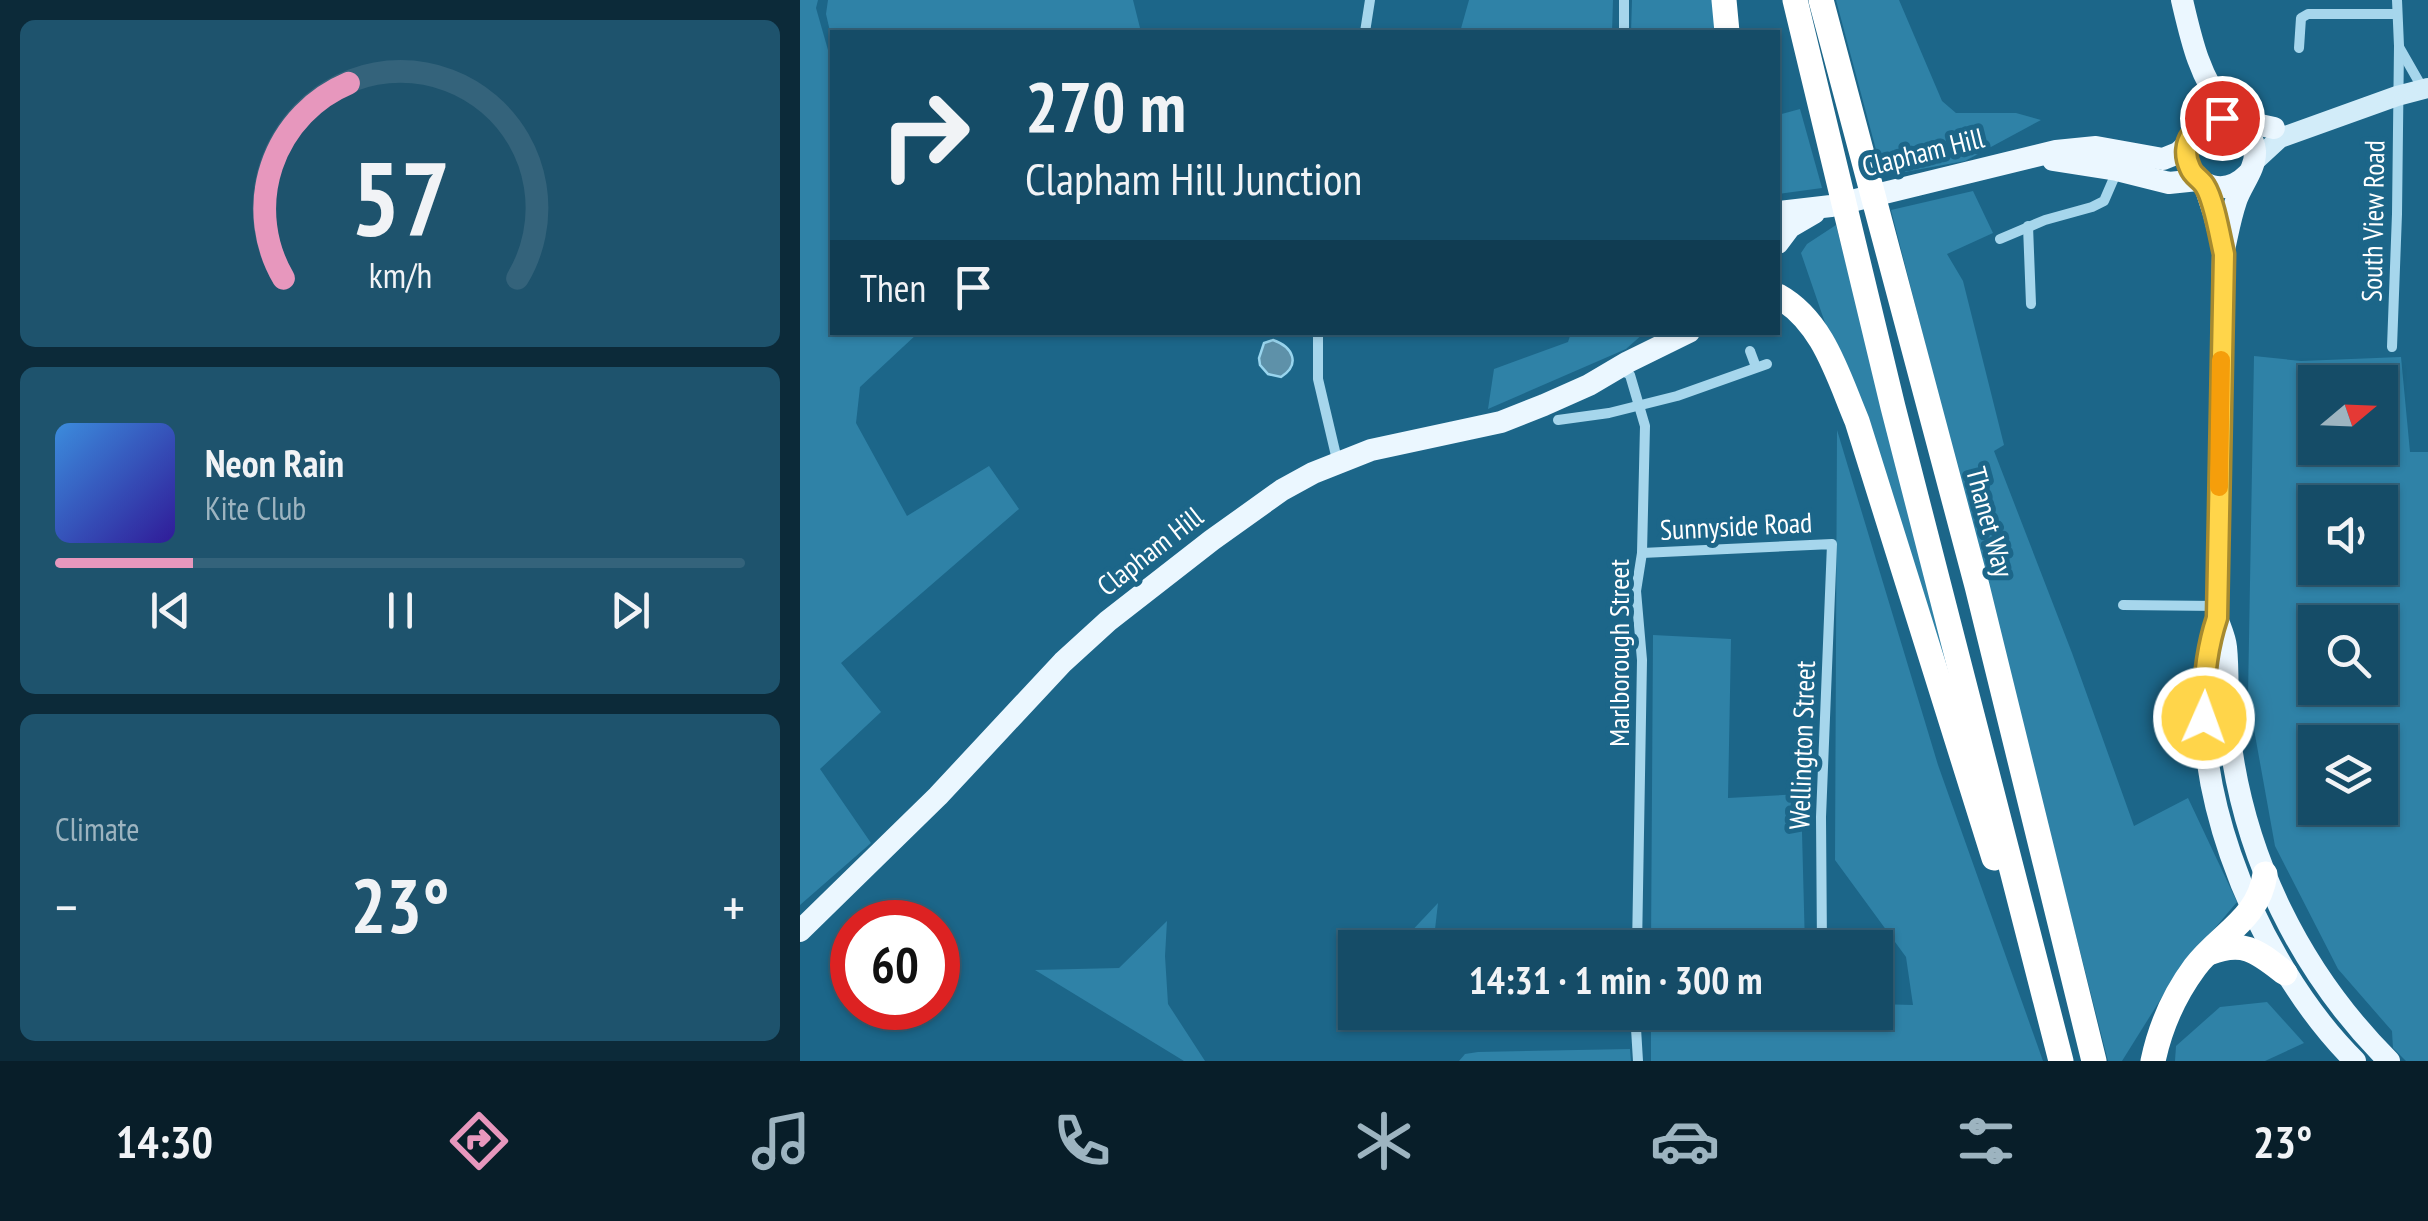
<!DOCTYPE html>
<html lang="en">
<head>
<meta charset="utf-8">
<style>
	body { margin:0; font-family:"PT Sans Narrow",sans-serif; background:#1e536d; color:#f1f3f6; height:100vh; display:flex; flex-direction:column; font-size:38px; white-space:nowrap }
	* { box-sizing:border-box; margin:0 }
	p { font-size:32px; color:#9db4c0 }
	.icon { flex:none; width:55px; height:55px; fill:none; stroke:currentColor; stroke-width:2; stroke-linecap:round; stroke-linejoin:round }
	.map { position:relative; flex:1; overflow:hidden }
	.panel { display:flex; flex-direction:column; gap:20px; padding:20px; background:#0c2a39; width:800px }
	.panel>* { flex:none }
	.banner { position:absolute; left:30px; top:30px; width:950px; height:305px; border-radius:0px; box-shadow:0 2px 8px #0004,0 0 0 2px #34637b; background:#154c67; color:#f1f3f6; overflow:hidden }
	.needle { width:65px; rotate:71deg }
	.controls { position:absolute; left:1498px; top:365px; display:grid; gap:20px }
	.controls a { display:grid; place-items:center; width:100px; height:100px; border-radius:0px; background:#154c67; box-shadow:0 2px 8px #0004,0 0 0 2px #34637b; font-size:50px }
	.speed { position:absolute; left:30px; top:900px; display:flex; gap:20px; font-size:50px; font-weight:700; text-align:center }
	.speed>* { display:grid; place-content:center; width:130px; height:130px; border-radius:50%; background:#154c67; box-shadow:0 2px 8px #0004,0 0 0 2px #34637b; line-height:1 }
	.speed .limit { border:15px solid #d22; background:#fff; color:#111 }
	.pin { position:absolute; display:grid; place-items:center; width:85px; height:85px; color:#fff; margin:-42px; border:5px solid #fff; border-radius:50%; box-shadow:0 2px 10px #0007 }
	.me { position:absolute; width:110px; margin:-55px; rotate:2deg; stroke-linejoin:round; filter:drop-shadow(0 0 8px #0008) }
	.turn { display:flex; align-items:center; gap:35px; height:210px; padding:0 30px; font-size:45px }
	.turn .icon { width:130px; height:130px; stroke-width:2.5 }
	.turn b { display:block; font-size:70px; line-height:85px }
	.then { display:flex; align-items:center; height:95px; padding:0 30px; background:#0003; gap:20px; font-size:38px }
	.big { font-size:75px; font-weight:800; line-height:1.1 }
	.panel .tile { flex:1; display:flex; flex-direction:column; justify-content:center; gap:15px; min-width:0; padding:0 35px; border-radius:15px; background:#1e536d }
	.panel .dial { align-items:center; gap:0 }
	.dial svg { height:260px; overflow:visible; fill:none; stroke:#34637b; stroke-width:7; stroke-linecap:round; text-anchor:middle }
	.dial text { fill:#f1f3f6; stroke:none }
	.song { display:flex; align-items:center; gap:30px }
	.cover { width:120px; height:120px; border-radius:15px; background:linear-gradient(135deg,hsl(210 70% 55%),hsl(250 70% 35%)) }
	.played { height:10px; border-radius:5px; background:linear-gradient(90deg,#e797bd 20%,#34637b 20%) }
	.keys { display:flex; justify-content:space-around; direction:ltr }
	.heat { display:flex; justify-content:space-between; align-items:center; font-size:55px; direction:ltr }
	.trip { position:absolute; left:538px; top:930px; width:555px; height:100px; border-radius:0px; background:#154c67; box-shadow:0 2px 8px #0004,0 0 0 2px #34637b; font-weight:800; line-height:100px; text-align:center }
	.tabs { display:flex; height:160px; justify-content:space-around; align-items:center; background:#081e29; color:#9db4c0 }
	.tabs .icon { width:70px; height:70px }
	.tabs .current { color:#e797bd }
	.tabs b { font-size:45px; color:#f1f3f6 }
	main { display:flex; flex:1; min-height:0 }
	.map>svg:first-child { display:block }
	.green { fill:#2f82a7; fill-rule:evenodd }
	.water { fill:#5e91a9; stroke:#99d5ee; stroke-width:2.5 }
	.lines { fill:none; stroke-linecap:round; stroke-linejoin:round }
	.street { stroke:#a6d6ec; stroke-width:10 }
	.secondary { stroke:#d2ecf9; stroke-width:20 }
	.primary { stroke:#ebf7ff; stroke-width:22 }
	.highway { stroke:#fff; stroke-width:25 }
	.route-casing { stroke:#a68a30; stroke-width:25 }
	.route { stroke:#ffd54a; stroke-width:18 }
	.slow { stroke:#f59e0b; stroke-width:18 }
	.labels { text-anchor:middle; stroke-width:10; stroke-linejoin:round; paint-order:stroke }
	.street-label { font-size:28px; fill:#fff; stroke:#1c6689 }
</style>
</head>
<body>
<main>
<section class="panel">
<div class="tile dial"><svg viewBox="0 0 100 80">
<path d="M14 69A42 42 0 1 1 86 69"/>
<path d="M14 69A42 42 0 0 1 34 9" stroke="#e797bd"/>
<text x="50" y="56" font-size="32" font-weight="700">57</text>
<text x="50" y="72" font-size="11">km/h</text>
</svg></div>
<div class="tile">
<div class="song"><i class="cover"></i><div><b>Neon Rain</b><p>Kite Club</p></div></div>
<div class="played"></div>
<div class="keys"><svg class="icon" aria-label="previous" viewBox="0 0 24 24"><path d="M18 5L8 12l10 7zM5 5v14"/></svg><svg class="icon" aria-label="pause" viewBox="0 0 24 24"><path d="M8 5v14M16 5v14"/></svg><svg class="icon" aria-label="next" viewBox="0 0 24 24"><path d="M6 5l10 7-10 7zM19 5v14"/></svg></div>
</div>
<div class="tile"><p>Climate</p>
<div class="heat"><a>−</a><b class="big">23°</b><a>+</a></div>
</div>
</section>
<div class="map">
<svg width="1628" height="1061" viewBox="0 0 1628 1061">
	<rect width="100%" height="100%" fill="#1c6689"/>
	<g class="green">
		<path d="M 0,0 L 18,0 L 16,8 L 32,64 L 32,332 L 118,333 L 60,387 L 56,423 L 107,516 L 189,466 L 219,509 L 41,663 L 81,712 L 20,769 L 71,843 L 0,905 Z"/>
		<path d="M 28,0 L 333,0 L 341,32 L 32,32 L 32,40 L 26,14 Z"/>
		<path d="M 669,0 L 813,0 L 812,32 L 660,32 Z"/>
		<path d="M 832,0 L 916,0 L 918,32 L 831,32 Z"/>
		<path d="M 1036,0 L 1099,0 L 1142,101 L 1156,113 L 1216,113 L 1241,120 L 1165,161 L 1083,176 Z"/>
		<path d="M 1000,109 L 1022,188 L 978,194 L 978,115 Z"/>
		<path d="M 1173,191 L 1193,233 L 1147,254 L 1163,281 L 1204,445 L 1194,451 L 1272,653 L 1334,826 L 1388,798 L 1437,902 L 1377,973 L 1322,1061 L 1308,1061 L 1091,210 Z"/>
		<path d="M 1036,225 L 1157,692 L 1195,817 L 1001,253 L 1007,244 Z"/>
		<path d="M 771,333 L 844,333 L 826,349 L 688,409 L 694,369 L 768,342 Z"/>
		<path d="M 1454,356 L 1501,361 L 1601,357 L 1610,452 L 1628,452 L 1628,1061 L 1606,1061 L 1593,1048 L 1592,1031 L 1538,969 L 1475,846 L 1448,696 ZM 1515,382 L 1580,382 L 1580,448 L 1515,448 ZM 1515,502 L 1580,502 L 1580,568 L 1515,568 ZM 1515,622 L 1580,622 L 1580,688 L 1515,688 ZM 1515,742 L 1580,742 L 1580,808 L 1515,808 Z"/>
		<path d="M 1037,430 L 1138,765 L 1243,1061 L 851,1061 L 851,1013 L 1075,1012 L 1075,1004 L 1113,1005 L 1106,957 L 1035,860 Z"/>
		<path d="M 853,635 L 931,639 L 928,798 L 1001,794 L 1005,947 L 851,947 Z"/>
		<path d="M 638,903 L 633,947 L 604,947 L 607,936 Z"/>
		<path d="M 367,921 L 365,956 L 368,1004 L 405,1061 L 384,1061 L 235,970 L 319,968 Z"/>
		<path d="M 1467,1002 L 1504,1043 L 1465,1061 L 1375,1061 L 1376,1046 L 1420,1007 Z"/>
		<path d="M 830,1049 L 831,1061 L 659,1061 L 665,1054 L 678,1052 Z"/>
	</g>
	<path class="water" d="M 473,340 C 493,347 501,364 481,377 L 468,374 L 460,365 L 459,358 L 464,343 Z"/>
	<g class="lines">
		<g class="street">
			<path d="M 824,0 L 824,32"/>
			<path d="M 565,32 L 570,0"/>
			<path d="M 1599,47 L 1623,89"/>
			<path d="M 1499,48 L 1501,18 L 1508,14 L 1596,14"/>
			<path d="M 1228,226 L 1231,304"/>
			<path d="M 1200,239 L 1245,220 L 1292,207 L 1304,201 L 1317,171"/>
			<path d="M 518,332 L 518,379 L 538,464"/>
			<path d="M 1592,347 L 1597,214 L 1599,46 L 1597,0"/>
			<path d="M 950,351 L 956,367"/>
			<path d="M 820,369 L 830,375 L 845,426 L 842,553 L 836,591 L 842,660 L 837,948"/>
			<path d="M 758,420 L 809,413 L 877,396 L 967,364"/>
			<path d="M 842,553 L 1032,544 L 1021,817 L 1022,948"/>
			<path d="M 1323,605 L 1417,606"/>
			<path d="M 835,1012 L 838,1061"/>
		</g>
		<path class="secondary" d="M 1454,162 L 1480,138 L 1597,96 L 1628,88"/>
		<g class="primary">
			<path d="M 1382,0 C 1391,38 1399,77 1425,108 C 1436,121 1454,132 1455,151 C 1456,169 1441,185 1436,201 C 1430,218 1427,237 1423,254 L 1417,618 C 1370,758 1454,961 1555,1061"/>
			<path d="M 1437,115 L 1451,123 L 1474,128"/>
			<path d="M 1440,124 C 1388,98 1364,175 1412,186 C 1426,190 1438,184 1448,174"/>
			<path d="M 1253,160 L 1317,170 L 1369,183 L 1398,180"/>
			<path d="M 1404,183 L 1414,214 L 1422,246"/>
			<path d="M 978,212 L 1031,206 L 1256,151 L 1296,147 L 1363,159 L 1378,153 L 1387,145"/>
			<path d="M 978,243 L 990,227 L 1014,213"/>
			<path d="M 1417,618 C 1420,627 1425,637 1426,647 C 1429,675 1426,703 1429,731 C 1443,856 1500,972 1589,1061"/>
			<path d="M 0,931 L 138,796 L 263,662 L 308,621 L 412,540 L 482,490 L 513,473 L 571,450 L 701,422 L 744,405 L 789,385 L 828,362 L 889,332"/>
		</g>
		<g class="highway">
			<path d="M 924,0 L 927,32"/>
			<path d="M 995,0 L 1093,407 L 1261,1061"/>
			<path d="M 1021,0 L 1177,586 L 1294,1061"/>
			<path d="M 978,296 C 1023,321 1038,376 1057,421 L 1194,858"/>
			<path d="M 1409,953 C 1444,939 1458,952 1485,973"/>
			<path d="M 1353,1061 C 1360,1028 1375,994 1395,967 C 1420,934 1459,919 1465,874"/>
		</g>
	</g>
	<g class="lines">
		<defs>
			<path id="route" d="M 1404,718 C 1403,683 1406,651 1417,618 L 1424,254 C 1420,237 1414,200 1405,186 C 1401,179 1393,176 1390,168 C 1378,143 1396,121 1422,118"/>
		</defs>
		<use href="#route" class="route-casing"/>
		<use href="#route" class="route"/>
		<path class="slow" d="M 1419,487 L 1421,360"/>
	</g>
	<g class="labels">
		<g class="street-label">
			<text transform="translate(1123 152) rotate(-14)" y="10">Clapham Hill</text>
			<text transform="translate(1573 221) rotate(-89)" y="10">South View Road</text>
			<text transform="translate(1190 522) rotate(75)" y="10">Thanet Way</text>
			<text transform="translate(936 526) rotate(-3)" y="10">Sunnyside Road</text>
			<text transform="translate(350 551) rotate(-38)" y="10">Clapham Hill</text>
			<text transform="translate(819 653) rotate(-90)" y="10">Marlborough Street</text>
			<text transform="translate(1002 745) rotate(-88)" y="10">Wellington Street</text>
		</g>
	</g>
</svg>
<div class="controls">
<a><svg class="needle" viewBox="-14 -14 28 28"><path d="M0-13l5 13h-10z" fill="#e53935"/><path d="M0 13l5-13h-10z" fill="#9db4c0"/></svg></a>
<a><svg class="icon" aria-label="sound" viewBox="0 0 24 24"><path d="M4 9h4l5-4v14l-5-4H4zM17 9q2 3 0 6"/></svg></a>
<a><svg class="icon" aria-label="search" viewBox="0 0 24 24"><circle cx="10" cy="10" r="6"/><path d="M15 15l6 6"/></svg></a>
<a><svg class="icon" aria-label="layers" viewBox="0 0 24 24"><path d="M12 4l9 5-9 5-9-5zM3 14l9 5 9-5"/></svg></a>
</div>
<div class="speed"><div class="limit">60</div></div>
<div class="pin" style="left:1422px;top:118px;background:#d93025"><svg class="icon" aria-label="arrive" viewBox="0 0 24 24"><path d="M6 21V4h12l-3 4 3 4H6"/></svg></div>
<svg class="me" style="left:1404px;top:718px" viewBox="-20 -20 40 40"><circle r="17" fill="#ffd54a" stroke="#fff" stroke-width="3"/><path d="M0-11L8 9 0 5-8 9z" fill="#fff"/></svg>
<div class="trip">14:31 · 1 min · 300 m</div>
<div class="banner">
<div class="turn"><svg class="icon" aria-label="right" viewBox="0 0 24 24"><path d="M7 20v-9h11M14 6l5 5-5 5"/></svg><div><b>270 m</b>Clapham Hill Junction</div></div>
<div class="then">Then<svg class="icon" aria-label="arrive" viewBox="0 0 24 24"><path d="M6 21V4h12l-3 4 3 4H6"/></svg></div>
</div>
</div>
</main>
<nav class="tabs">
<b>14:30</b>
<svg class="icon current" aria-label="directions" viewBox="0 0 24 24"><path d="M12 3l9 9-9 9-9-9zM9 14v-3h6M13 9l2 2-2 2"/></svg>
<svg class="icon" aria-label="music" viewBox="0 0 24 24"><path d="M9 18V5l10-2v13"/><circle cx="6" cy="18" r="3"/><circle cx="16" cy="16" r="3"/></svg>
<svg class="icon" aria-label="phone" viewBox="0 0 24 24"><path d="M5 4h4l2 5-3 2q2 4 5 5l2-3 5 2v4C11 20 4 13 5 4z"/></svg>
<svg class="icon" aria-label="climate" viewBox="0 0 24 24"><path d="M12 3v18M4 7l16 10M4 17L20 7"/></svg>
<svg class="icon" aria-label="car" viewBox="0 0 24 24"><path d="M5 17H2v-5l4-1 3-4h7l3 4 3 1v5h-3M9 17h6M6 11h13"/><circle cx="7" cy="17" r="2"/><circle cx="17" cy="17" r="2"/></svg>
<svg class="icon" aria-label="filters" viewBox="0 0 24 24"><path d="M4 7h16M4 17h16"/><circle cx="9" cy="7" r="2"/><circle cx="15" cy="17" r="2"/></svg>
<b>23°</b>
</nav>
</body>
</html>
